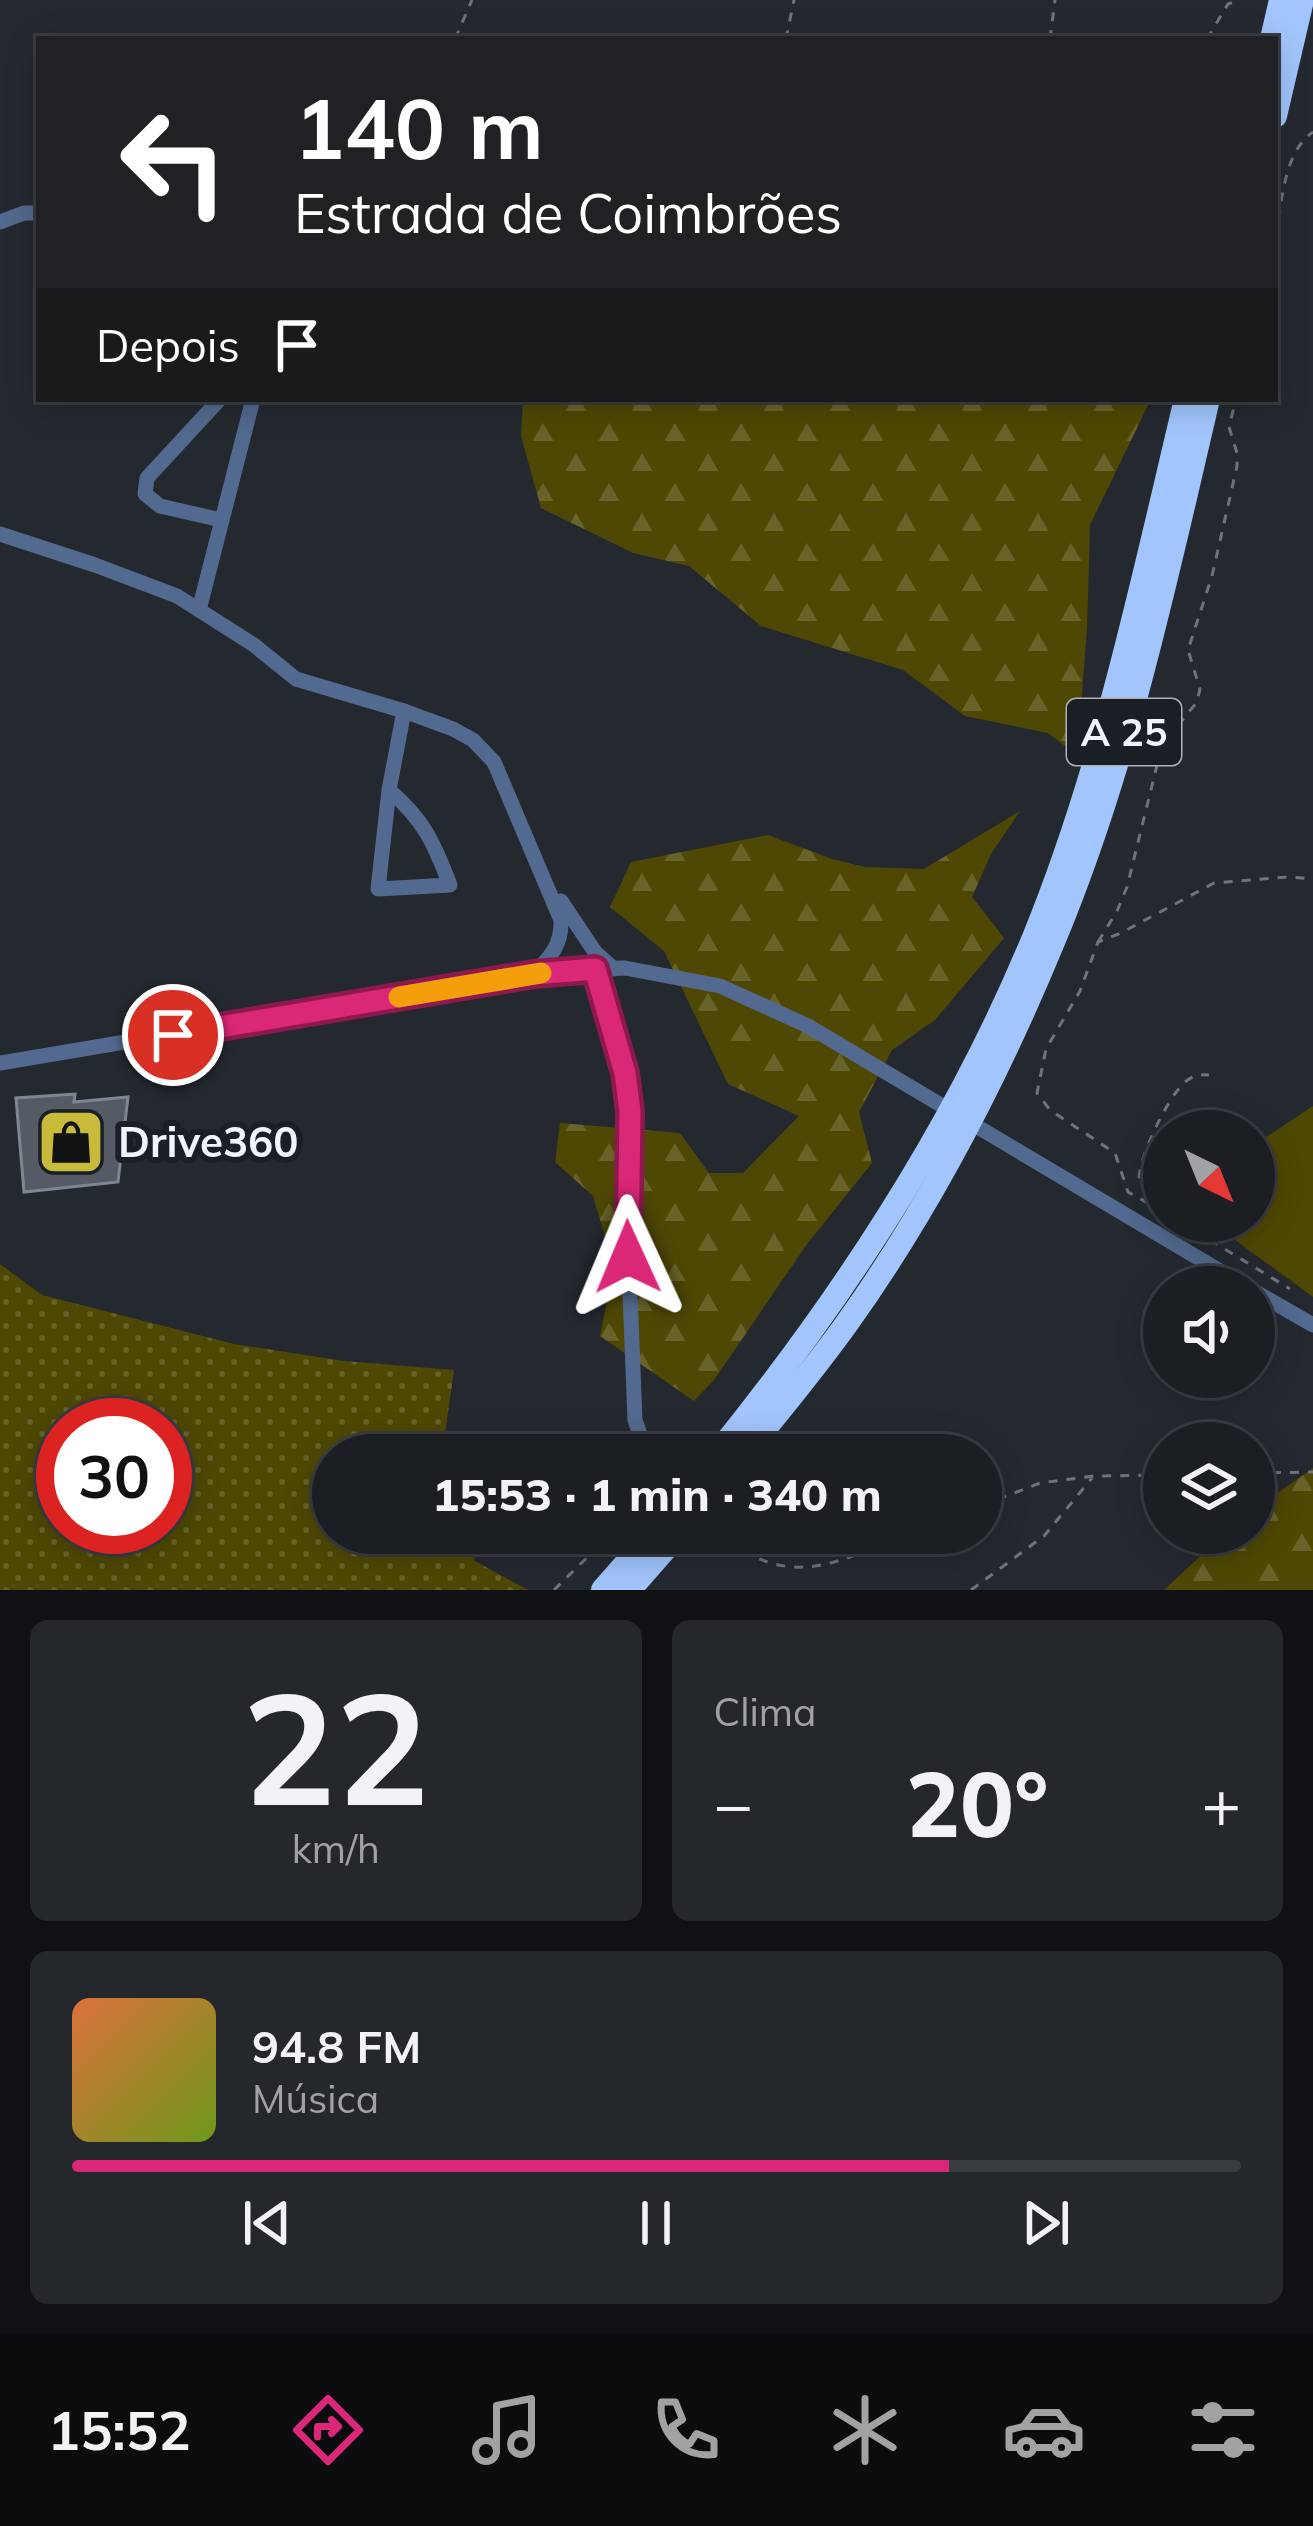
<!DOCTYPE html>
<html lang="pt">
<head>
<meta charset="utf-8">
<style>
	body { margin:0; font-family:Mulish,sans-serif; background:#24272c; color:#f1f3f6; height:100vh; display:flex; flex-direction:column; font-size:45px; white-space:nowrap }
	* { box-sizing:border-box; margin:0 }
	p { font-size:39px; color:#a0a2a6 }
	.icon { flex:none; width:66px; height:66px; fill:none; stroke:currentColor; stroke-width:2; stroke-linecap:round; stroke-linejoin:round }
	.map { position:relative; height:1590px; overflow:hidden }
	.sheet { display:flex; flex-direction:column; gap:30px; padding:30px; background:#0f1114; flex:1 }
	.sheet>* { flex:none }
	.banner { position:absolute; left:36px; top:36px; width:1242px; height:366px; border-radius:0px; box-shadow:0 6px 30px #0003,0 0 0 3px #393d41; background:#202124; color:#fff; overflow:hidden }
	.needle { width:78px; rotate:137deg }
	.buttons { position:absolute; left:1143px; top:1110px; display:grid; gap:24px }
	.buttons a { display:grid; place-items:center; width:132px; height:132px; border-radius:50%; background:#1b1f24; box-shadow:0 6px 30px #0003,0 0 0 3px #393d41; font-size:60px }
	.speed { position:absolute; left:36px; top:1398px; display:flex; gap:24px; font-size:60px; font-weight:700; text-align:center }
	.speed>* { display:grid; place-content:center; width:156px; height:156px; border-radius:50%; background:#1b1f24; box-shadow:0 6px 30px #0003,0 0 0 3px #393d41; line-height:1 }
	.speed .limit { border:18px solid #d22; background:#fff; color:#111 }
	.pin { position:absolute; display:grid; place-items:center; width:102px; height:102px; color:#fff; margin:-51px; border:6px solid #fff; border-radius:50%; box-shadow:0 3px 12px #0007 }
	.me { position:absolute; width:132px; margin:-66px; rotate:359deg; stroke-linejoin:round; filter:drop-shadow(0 0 9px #0008) }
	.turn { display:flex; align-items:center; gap:42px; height:252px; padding:0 60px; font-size:54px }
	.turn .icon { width:156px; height:156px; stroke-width:2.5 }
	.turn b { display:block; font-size:84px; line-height:102px }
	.then { display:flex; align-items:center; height:114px; padding:0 60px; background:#0003; gap:24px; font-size:45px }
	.big { font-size:90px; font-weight:800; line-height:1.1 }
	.sheet .tile { flex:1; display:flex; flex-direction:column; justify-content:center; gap:18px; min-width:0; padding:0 42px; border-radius:18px; background:#24272c }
	.sheet .dial { align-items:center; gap:0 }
	.dial b { font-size:156px; line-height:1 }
	.song { display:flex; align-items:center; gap:36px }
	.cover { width:144px; height:144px; border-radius:18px; background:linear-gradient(135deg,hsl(20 70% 55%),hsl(80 70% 35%)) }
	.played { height:12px; border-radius:6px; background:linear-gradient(90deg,#db2777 75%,#393d41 75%) }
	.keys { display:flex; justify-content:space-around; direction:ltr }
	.heat { display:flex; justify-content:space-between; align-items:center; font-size:66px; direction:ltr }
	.sheet .tiles { flex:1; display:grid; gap:30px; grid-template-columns:1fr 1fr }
	.tile:last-child { grid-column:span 2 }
	.trip { position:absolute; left:312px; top:1434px; width:690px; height:120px; border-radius:60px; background:#1b1f24; box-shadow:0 6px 30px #0003,0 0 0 3px #393d41; font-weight:800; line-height:120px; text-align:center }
	.menu { display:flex; height:192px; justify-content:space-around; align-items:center; background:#0b0c0e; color:#a0a2a6 }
	.menu .icon { width:84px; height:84px }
	.menu .current { color:#db2777 }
	.menu b { font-size:54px; color:#f1f3f6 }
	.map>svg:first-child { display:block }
	.grass { fill:url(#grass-dots); fill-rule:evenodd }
	.forest { fill:url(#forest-firs) }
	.pitch { fill:#4f4804 }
	.building { fill:#555b64; stroke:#808690; stroke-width:3 }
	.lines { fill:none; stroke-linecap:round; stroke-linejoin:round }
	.path { stroke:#6f737a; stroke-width:3; stroke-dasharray:9 9; stroke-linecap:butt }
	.minor { stroke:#526a8f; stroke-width:15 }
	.highway { stroke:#a1c5fc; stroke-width:24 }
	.route-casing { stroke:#8e194d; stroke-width:30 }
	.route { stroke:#db2777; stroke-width:21 }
	.slow { stroke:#f59e0b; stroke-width:21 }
	.labels { text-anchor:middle; stroke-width:12; stroke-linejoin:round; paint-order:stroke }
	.shield { fill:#1a1f26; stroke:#b0b4ba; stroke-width:3 }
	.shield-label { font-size:39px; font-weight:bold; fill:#f1f4fa }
	.poi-label { font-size:42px; font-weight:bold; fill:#f1f4fa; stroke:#1a1f26; text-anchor:start }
</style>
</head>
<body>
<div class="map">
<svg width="1313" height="1590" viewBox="0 0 1313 1590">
	<defs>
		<pattern id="grass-dots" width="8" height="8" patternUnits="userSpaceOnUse" patternTransform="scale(3)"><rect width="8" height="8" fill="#4f4804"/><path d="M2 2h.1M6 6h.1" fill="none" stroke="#69632a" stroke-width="1.8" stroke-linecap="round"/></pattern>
		<pattern id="forest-firs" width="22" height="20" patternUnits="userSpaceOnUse" patternTransform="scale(3)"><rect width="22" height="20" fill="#4f4804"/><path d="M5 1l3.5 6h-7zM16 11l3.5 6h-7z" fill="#69632a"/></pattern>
	</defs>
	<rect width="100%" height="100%" fill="#242930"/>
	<path class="grass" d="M 0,1264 L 42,1295 L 234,1344 L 344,1361 L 454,1370 L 443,1448 L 445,1455 L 333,1455 L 333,1533 L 467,1533 L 475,1561 L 528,1590 L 0,1590 ZM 63,1425 L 165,1425 L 165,1527 L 63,1527 Z"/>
	<g class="forest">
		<path d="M 523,399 L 1151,399 L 1090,525 L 1087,629 L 1077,755 L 1048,733 L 965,716 L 903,670 L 761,626 L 689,566 L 633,553 L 541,508 L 521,436 Z"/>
		<path d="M 1020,811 L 991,854 L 972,897 L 1004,938 L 935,1020 L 892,1050 L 859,1112 L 872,1163 L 807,1244 L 714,1380 L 694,1401 L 600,1336 L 614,1267 L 593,1196 L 555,1162 L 560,1123 L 680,1133 L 709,1173 L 743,1173 L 799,1116 L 728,1084 L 664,951 L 610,907 L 631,862 L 768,835 L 832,859 L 865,867 L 924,869 Z"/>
		<path d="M 1313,1468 L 1313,1590 L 1164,1590 L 1225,1533 L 1254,1533 L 1254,1510 Z"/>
	</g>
	<path class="pitch" d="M 1313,1106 L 1313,1297 L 1216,1226 L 1218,1221 L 1254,1221 L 1254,1145 Z"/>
	<path class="building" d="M 75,1094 L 74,1102 L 128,1097 L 118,1182 L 24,1192 L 16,1098 Z"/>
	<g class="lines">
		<g class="path">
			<path d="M 455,39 L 472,0"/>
			<path d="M 786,39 L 794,0"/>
			<path d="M 1050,39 L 1055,0"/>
			<path d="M 1207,39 L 1228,4 L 1239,0"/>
			<path d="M 1275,255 C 1280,219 1280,154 1313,132"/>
			<path d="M 1098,942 L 1117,911 L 1127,887 L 1162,745 L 1197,702 L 1200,689 L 1188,650 L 1212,576 L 1237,466 L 1237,453 L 1229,427 L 1236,399"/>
			<path d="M 1164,1203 L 1139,1181 C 1138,1159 1166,1101 1183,1084 C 1191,1076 1198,1074 1209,1075"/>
			<path d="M 1164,1212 L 1128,1192 L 1115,1153 L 1050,1110 L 1037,1093 L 1046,1049 L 1080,991 L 1098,942 L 1121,933 L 1214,883 L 1288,877 L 1313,879"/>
			<path d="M 1179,1221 L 1290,1289"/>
			<path d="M 1254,1473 L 1313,1472"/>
			<path d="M 981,1506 L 1040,1483 L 1094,1476 L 1164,1475"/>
			<path d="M 728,1541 C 796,1590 841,1560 910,1533"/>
			<path d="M 554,1590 L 612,1533"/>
			<path d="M 971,1590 L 1044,1536 L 1092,1478"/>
		</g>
		<g class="minor">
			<path d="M 0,222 L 24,213 L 39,213"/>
			<path d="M 220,399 L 147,478 L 145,494 L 160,506 L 221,520"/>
			<path d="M 0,534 L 95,565 L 177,596 L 254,645 L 296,679 L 404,711 L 453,729 L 473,740 L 494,762 L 561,920 C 562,944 551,957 534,973"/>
			<path d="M 199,610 L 253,399"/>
			<path d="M 389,790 C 424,820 434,843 450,885 L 378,889 L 389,790 L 404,711"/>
			<path d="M 561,901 L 595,952 L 614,969"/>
			<path d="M 595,969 L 625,1073 L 630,1111 L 627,1216 L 635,1420 L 647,1455"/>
			<path d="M 0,1063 L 534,973 L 579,969 L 625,968 L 720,986 L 808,1026 L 1247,1287"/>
			<path d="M 1254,1291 L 1313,1325"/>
		</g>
		<g class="highway">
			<path d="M 1272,39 L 1281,0"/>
			<path d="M 1275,116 L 1302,0"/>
			<path d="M 716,1455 C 845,1296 957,1125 1035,935 C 1105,763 1143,579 1186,399"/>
			<path d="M 743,1455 C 778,1413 813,1370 845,1326 C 929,1209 998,1075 1053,942 C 1126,768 1165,582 1208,399"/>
			<path d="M 603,1590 L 653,1533"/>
			<path d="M 629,1590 L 679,1533"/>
		</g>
	</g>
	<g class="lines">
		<defs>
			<path id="route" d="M 173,1035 L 534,974 L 595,969 L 625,1073 L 630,1111 L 628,1257"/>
		</defs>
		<use href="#route" class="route-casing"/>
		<use href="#route" class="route"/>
		<path class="slow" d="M 399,997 L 541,973"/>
	</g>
	<defs>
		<symbol id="shop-square" viewBox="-11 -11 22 22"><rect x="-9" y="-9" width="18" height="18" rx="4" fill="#c8bb3b" stroke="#1a1f26"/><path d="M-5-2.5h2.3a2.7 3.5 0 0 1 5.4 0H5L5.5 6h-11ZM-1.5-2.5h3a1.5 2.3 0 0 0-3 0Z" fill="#111"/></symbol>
	</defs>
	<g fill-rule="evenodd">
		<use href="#shop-square" x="33" y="1104" width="76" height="76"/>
	</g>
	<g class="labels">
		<rect class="shield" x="1067" y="699" width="114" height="66" rx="9"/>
		<g class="shield-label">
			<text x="1124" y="746">A 25</text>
		</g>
		<g class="poi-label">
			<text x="118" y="1157">Drive360</text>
		</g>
	</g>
</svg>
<div class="buttons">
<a><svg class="needle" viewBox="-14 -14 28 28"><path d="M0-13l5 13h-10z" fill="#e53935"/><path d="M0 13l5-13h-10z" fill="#a0a2a6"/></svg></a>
<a><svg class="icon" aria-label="sound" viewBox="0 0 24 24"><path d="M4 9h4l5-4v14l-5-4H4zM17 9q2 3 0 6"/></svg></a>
<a><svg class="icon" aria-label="layers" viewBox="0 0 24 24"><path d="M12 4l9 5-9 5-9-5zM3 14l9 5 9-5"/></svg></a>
</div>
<div class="speed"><div class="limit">30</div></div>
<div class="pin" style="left:173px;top:1035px;background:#d93025"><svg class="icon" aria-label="arrive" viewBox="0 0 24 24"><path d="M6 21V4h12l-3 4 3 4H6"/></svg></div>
<svg class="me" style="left:628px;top:1257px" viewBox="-20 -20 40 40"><path d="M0-17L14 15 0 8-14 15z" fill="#db2777" stroke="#fff" stroke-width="4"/></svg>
<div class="trip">15:53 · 1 min · 340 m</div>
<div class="banner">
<div class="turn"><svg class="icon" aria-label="left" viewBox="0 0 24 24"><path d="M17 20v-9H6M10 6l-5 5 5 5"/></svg><div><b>140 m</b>Estrada de Coimbrões</div></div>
<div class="then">Depois<svg class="icon" aria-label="arrive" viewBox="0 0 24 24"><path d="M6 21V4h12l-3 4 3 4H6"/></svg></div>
</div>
</div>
<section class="sheet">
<div class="tiles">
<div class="tile dial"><b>22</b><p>km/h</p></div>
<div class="tile"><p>Clima</p>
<div class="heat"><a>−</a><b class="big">20°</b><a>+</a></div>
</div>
<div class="tile">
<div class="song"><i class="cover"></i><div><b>94.8 FM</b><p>Música</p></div></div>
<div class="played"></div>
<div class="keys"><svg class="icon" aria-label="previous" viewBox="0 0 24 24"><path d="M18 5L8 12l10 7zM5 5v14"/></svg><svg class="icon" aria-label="pause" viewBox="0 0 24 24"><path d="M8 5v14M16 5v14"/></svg><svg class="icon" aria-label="next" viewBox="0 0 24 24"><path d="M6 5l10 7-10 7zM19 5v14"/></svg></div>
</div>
</div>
</section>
<nav class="menu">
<b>15:52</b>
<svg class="icon current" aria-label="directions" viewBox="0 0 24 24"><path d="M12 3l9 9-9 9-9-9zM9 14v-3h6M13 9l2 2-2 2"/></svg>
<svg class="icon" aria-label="music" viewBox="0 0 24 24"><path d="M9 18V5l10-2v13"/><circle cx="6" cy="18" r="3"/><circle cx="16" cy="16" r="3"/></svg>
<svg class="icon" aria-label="phone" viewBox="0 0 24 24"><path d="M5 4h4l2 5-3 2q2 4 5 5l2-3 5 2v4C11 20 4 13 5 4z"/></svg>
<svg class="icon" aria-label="climate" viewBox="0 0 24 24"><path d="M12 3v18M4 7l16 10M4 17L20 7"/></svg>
<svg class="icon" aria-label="car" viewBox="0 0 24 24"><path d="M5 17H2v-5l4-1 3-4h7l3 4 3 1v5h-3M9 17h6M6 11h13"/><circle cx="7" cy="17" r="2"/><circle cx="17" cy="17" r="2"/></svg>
<svg class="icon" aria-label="filters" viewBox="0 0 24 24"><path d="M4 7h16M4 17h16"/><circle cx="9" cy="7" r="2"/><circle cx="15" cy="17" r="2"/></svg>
</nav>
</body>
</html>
